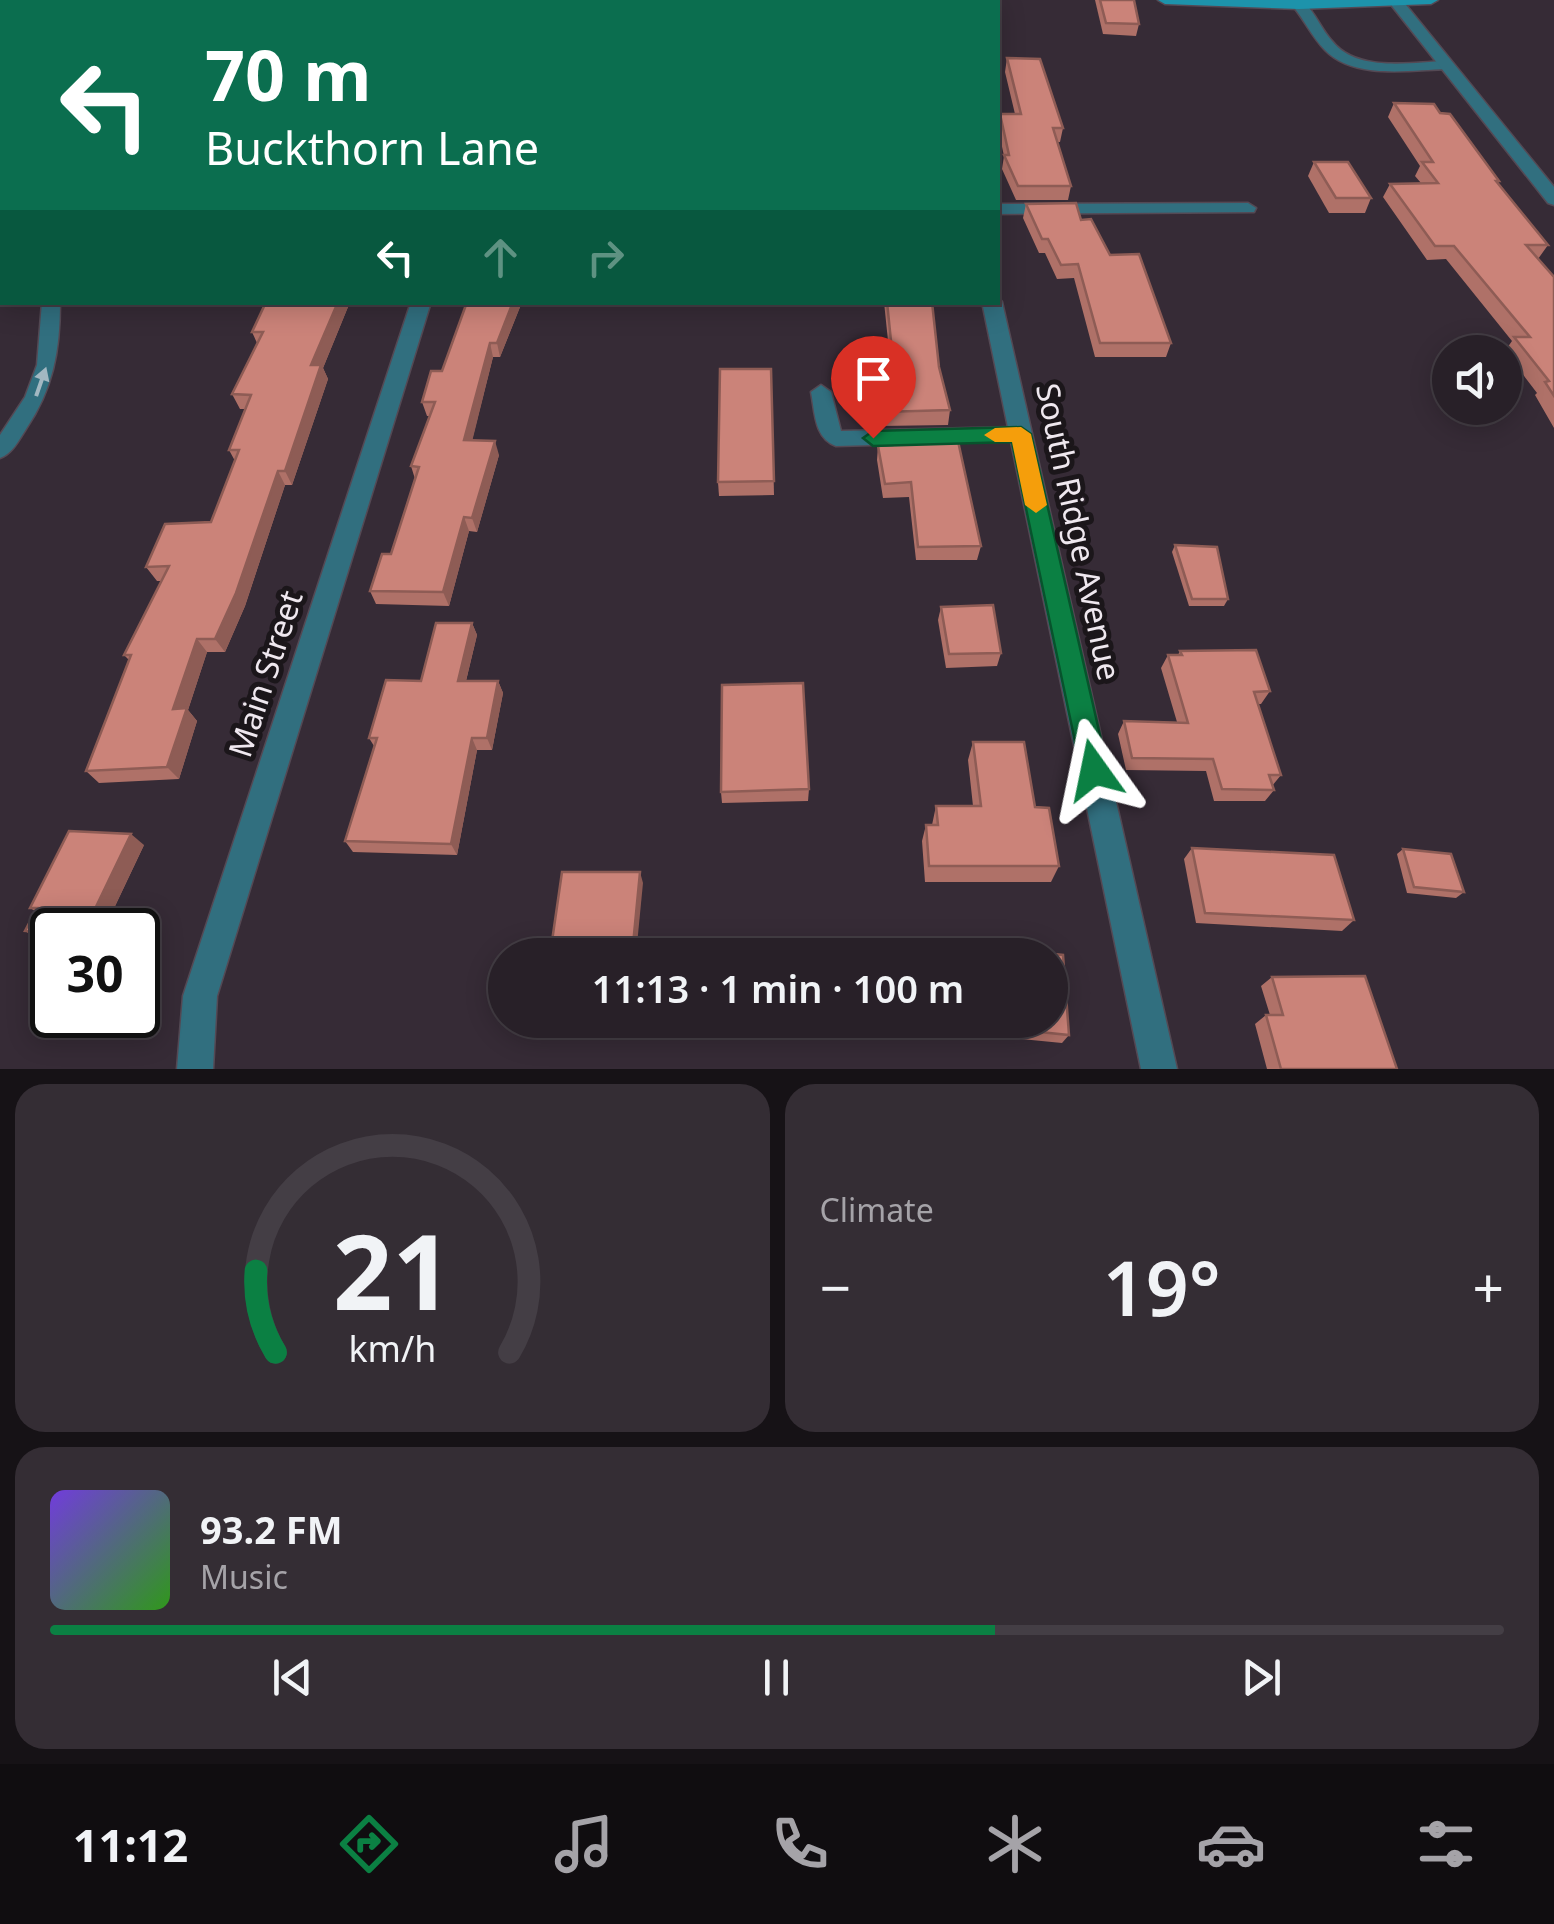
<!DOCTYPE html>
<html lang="en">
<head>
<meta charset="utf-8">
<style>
	body { margin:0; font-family:"Noto Sans",sans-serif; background:#342d34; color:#f1f3f6; height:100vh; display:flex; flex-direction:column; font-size:38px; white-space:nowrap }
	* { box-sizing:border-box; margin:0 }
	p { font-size:32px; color:#a5a3a8 }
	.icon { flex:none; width:55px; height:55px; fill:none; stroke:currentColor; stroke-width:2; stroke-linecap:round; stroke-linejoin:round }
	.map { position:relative; height:1069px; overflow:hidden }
	.side { display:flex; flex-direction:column; gap:15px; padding:15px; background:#161216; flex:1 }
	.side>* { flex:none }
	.top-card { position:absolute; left:0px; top:0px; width:1000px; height:305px; box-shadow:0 5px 25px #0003,0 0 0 2px #443e45; background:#0b6e4f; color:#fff; overflow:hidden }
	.controls { position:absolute; left:1432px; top:335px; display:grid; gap:20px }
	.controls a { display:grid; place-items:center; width:90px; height:90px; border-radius:50%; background:#282028; box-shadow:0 5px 25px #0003,0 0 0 2px #443e45; font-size:50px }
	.speed { position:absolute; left:30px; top:908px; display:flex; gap:20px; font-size:50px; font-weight:700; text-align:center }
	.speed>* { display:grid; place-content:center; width:130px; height:130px; border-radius:50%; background:#282028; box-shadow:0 5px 25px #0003,0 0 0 2px #443e45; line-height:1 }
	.speed .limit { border:5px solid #111; border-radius:15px; background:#fff; color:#111 }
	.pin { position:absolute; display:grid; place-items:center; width:85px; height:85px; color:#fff; margin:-102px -42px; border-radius:50% 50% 50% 0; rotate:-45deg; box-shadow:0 0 10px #0007 }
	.pin .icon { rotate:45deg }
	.me { position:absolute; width:110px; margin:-55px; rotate:348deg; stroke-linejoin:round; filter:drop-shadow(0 0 8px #0008) }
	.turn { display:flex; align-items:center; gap:35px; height:210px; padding:0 40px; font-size:45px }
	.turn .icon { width:130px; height:130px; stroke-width:2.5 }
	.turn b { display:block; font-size:70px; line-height:85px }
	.lanes { display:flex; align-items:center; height:95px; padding:0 40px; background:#0003; justify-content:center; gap:50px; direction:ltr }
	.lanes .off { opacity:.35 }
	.big { font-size:75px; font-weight:600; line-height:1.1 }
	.side .widget { flex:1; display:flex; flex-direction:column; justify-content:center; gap:15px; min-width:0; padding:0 35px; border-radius:30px; background:#342d34 }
	.side .dial { align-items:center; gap:0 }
	.dial svg { height:260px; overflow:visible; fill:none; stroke:#443e45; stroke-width:7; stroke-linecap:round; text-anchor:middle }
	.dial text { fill:#f1f3f6; stroke:none }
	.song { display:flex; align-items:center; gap:30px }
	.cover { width:120px; height:120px; border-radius:15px; background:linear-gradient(135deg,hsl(260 70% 55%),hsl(110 70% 35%)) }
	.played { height:10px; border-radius:5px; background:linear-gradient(90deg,#0b8043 65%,#443e45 65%) }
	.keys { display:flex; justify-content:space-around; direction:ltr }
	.heat { display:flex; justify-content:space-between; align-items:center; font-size:55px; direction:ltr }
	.side .tiles { flex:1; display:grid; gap:15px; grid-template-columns:1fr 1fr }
	.widget:last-child { grid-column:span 2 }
	.trip { position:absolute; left:488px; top:938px; width:580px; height:100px; border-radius:50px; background:#282028; box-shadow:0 5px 25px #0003,0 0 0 2px #443e45; font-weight:600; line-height:100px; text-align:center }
	.dock { display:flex; height:160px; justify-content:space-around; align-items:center; background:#100d10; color:#a5a3a8 }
	.dock .icon { width:70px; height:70px }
	.dock .on { color:#0b8043 }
	.dock b { font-size:45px; color:#f1f3f6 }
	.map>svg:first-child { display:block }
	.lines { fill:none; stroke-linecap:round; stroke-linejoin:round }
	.lane-casing { stroke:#544954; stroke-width:3 }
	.street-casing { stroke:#544954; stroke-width:3 }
	.secondary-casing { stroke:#544954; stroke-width:3 }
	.lane { fill:#316f7f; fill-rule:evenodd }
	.street { fill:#316f7f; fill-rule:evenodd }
	.secondary { fill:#1d93ab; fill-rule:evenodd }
	.wall { fill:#af7168 }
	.shaded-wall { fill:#8e5c55 }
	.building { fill:#cb8379; stroke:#8e5c55; stroke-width:2.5 }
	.oneway { fill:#a3b8c2 }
	.route { fill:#0b8043; stroke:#07532c; stroke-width:2.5 }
	.slow { fill:#f59e0b }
	.labels { text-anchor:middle; stroke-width:10; stroke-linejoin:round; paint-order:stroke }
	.street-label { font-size:32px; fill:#efe8ef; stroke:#1b161a }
</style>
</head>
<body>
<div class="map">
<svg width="1554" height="1069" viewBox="0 0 1554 1069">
	<rect width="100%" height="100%" fill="#362b36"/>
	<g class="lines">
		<defs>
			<g id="lane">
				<path d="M 1294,2 L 1304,2 C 1316,14 1321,29 1332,41 C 1357,73 1412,62 1447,61 L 1454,65 L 1447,69 C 1410,70 1354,80 1325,50 C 1312,37 1304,19 1292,5 Z"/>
				<path d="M 1248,203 L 1256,208 L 1254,212 L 998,214 L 998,204 Z"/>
				<rect x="0" y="243" width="2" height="11"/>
				<path d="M 42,302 L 60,302 C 60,351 53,389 26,429 C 19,440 12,454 0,458 L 0,435 L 25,397 L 37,365 Z"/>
				<path d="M 821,385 L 831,392 L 841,431 L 1021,427 L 1031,434 L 1021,441 L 836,446 C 814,438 815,412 811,392 Z"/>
			</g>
			<g id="street">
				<rect x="932" y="0" width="14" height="2"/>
				<path d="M 1392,0 L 1402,0 L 1554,187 L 1554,205 L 1548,203 L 1392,6 Z"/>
				<path d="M 998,297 L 1002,302 L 1177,1069 L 1141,1069 L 982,302 L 998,302 Z"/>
				<path d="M 411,302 L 431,302 L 217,996 L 213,1069 L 177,1069 L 183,996 Z"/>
			</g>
			<path id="secondary" d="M 1158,0 L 1438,0 L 1431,4 L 1299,9 L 1165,4 Z"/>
		</defs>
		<use href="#lane" class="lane-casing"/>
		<use href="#street" class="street-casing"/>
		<use href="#secondary" class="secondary-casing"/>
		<use href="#lane" class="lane"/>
		<use href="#street" class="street"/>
		<use href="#secondary" class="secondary"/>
	</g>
	<g class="wall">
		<path d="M 1095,0 L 1134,0 L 1139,24 L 1136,36 L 1103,34 Z"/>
		<path d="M 1007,58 L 1063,128 L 1060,142 L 1058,142 L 1071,186 L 1068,200 L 1016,200 L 1002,169 L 1004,156 L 998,128 L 1000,114 L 1015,114 L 1005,72 Z"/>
		<path d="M 1394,103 L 1440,113 L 1499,181 L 1497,183 L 1548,245 L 1538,259 L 1554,277 L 1554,428 L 1535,395 L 1537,393 L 1505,351 L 1512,341 L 1446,259 L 1427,260 L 1383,197 L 1390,184 L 1421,183 L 1415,176 L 1420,166 L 1388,117 Z"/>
		<path d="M 1314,162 L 1371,198 L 1365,213 L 1329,213 L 1308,176 Z"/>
		<path d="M 1026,204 L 1081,220 L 1110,255 L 1171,343 L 1166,357 L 1095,357 L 1074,278 L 1057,279 L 1045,253 L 1039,253 L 1023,218 Z"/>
		<path d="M 266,302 L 350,302 L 323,368 L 328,379 L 292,485 L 285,485 L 245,606 L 225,652 L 207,652 L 188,710 L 197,721 L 179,779 L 99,783 L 86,771 L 129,660 L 124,655 L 162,581 L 157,581 L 146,567 L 211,522 L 235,461 L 229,450 L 245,409 L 240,409 L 232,394 L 257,343 L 252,332 Z"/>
		<path d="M 522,302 L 500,357 L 493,357 L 472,440 L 499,455 L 477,532 L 469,531 L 449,606 L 376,604 L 370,591 L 391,554 L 415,479 L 411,466 L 430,416 L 427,416 L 422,402 L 442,371 Z"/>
		<path d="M 884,302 L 932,302 L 939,367 L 950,410 L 948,425 L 880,426 L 868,386 L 870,372 L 891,370 Z"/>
		<path d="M 771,369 L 774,495 L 719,496 L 718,482 Z"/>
		<path d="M 889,434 L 981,546 L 977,560 L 916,560 L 909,497 L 883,498 L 877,460 L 878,446 L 887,445 Z"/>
		<path d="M 1175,545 L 1228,599 L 1224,606 L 1189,606 L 1172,552 Z"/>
		<path d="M 941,607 L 1001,653 L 997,666 L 946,668 L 938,620 Z"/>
		<path d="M 472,623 L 477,635 L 466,681 L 498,681 L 503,693 L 492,750 L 477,750 L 457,855 L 353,852 L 345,841 L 374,746 L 369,738 Z"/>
		<path d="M 1180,651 L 1270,691 L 1261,704 L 1258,704 L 1281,775 L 1272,786 L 1274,790 L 1265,801 L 1214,801 L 1206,771 L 1126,770 L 1118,734 L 1124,721 L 1177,722 L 1161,668 L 1168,655 L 1178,655 Z"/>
		<path d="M 973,742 L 1035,807 L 1059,866 L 1051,882 L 925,882 L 922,841 L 926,825 L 932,825 L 936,806 L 973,806 L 968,760 Z"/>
		<path d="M 809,789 L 808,801 L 722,803 L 721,792 Z"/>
		<path d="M 144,845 L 107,923 L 98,923 L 95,930 L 52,930 L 52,942 L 41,941 L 25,931 L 35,911 L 30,908 Z"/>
		<path d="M 1192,848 L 1354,920 L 1342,931 L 1196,923 L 1184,859 Z"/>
		<path d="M 1403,849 L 1464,892 L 1456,898 L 1407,893 L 1397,854 Z"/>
		<path d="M 963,945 L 1063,955 L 1069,1035 L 1062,1043 L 960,1033 L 960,1020 L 1050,1020 L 1050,955 L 959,955 Z"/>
		<path d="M 1272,977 L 1397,1069 L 1267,1069 L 1255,1024 L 1266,1015 L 1270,1015 L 1261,986 Z"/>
		<path d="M 545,1020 L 630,1020 L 630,1024 L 547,1024 Z"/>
	</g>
	<g class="shaded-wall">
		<path d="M 338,302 L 350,302 L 323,368 L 328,379 L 292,485 L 285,471 L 311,365 Z"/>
		<path d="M 513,302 L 522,302 L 500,357 L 497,343 Z"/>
		<path d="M 490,343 L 493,357 L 469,454 L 464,440 Z"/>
		<path d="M 495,441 L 499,455 L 477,532 L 472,518 Z"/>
		<path d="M 278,471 L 285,485 L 245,606 L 225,652 L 215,639 Z"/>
		<path d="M 464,517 L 469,531 L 449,606 L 443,592 Z"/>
		<path d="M 472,623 L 477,635 L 463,693 L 458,681 Z"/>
		<path d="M 197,639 L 207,652 L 188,710 L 197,721 L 179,779 L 167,767 L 173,709 Z"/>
		<path d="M 498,681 L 503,693 L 492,750 L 487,738 Z"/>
		<path d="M 472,738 L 477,750 L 457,855 L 451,844 Z"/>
		<path d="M 131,834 L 144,845 L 107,923 L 93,913 Z"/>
		<path d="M 640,872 L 643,883 L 636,955 L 632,955 Z"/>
		<path d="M 84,912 L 98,923 L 95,930 L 76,930 Z"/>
	</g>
	<g class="building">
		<path d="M 0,0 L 59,0 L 58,2 L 2,2 L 2,23 L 0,23 Z"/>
		<path d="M 445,0 L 482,0 L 481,2 L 444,2 Z"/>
		<path d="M 570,0 L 602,0 L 601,2 L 569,2 Z"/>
		<rect x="732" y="0" width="42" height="2"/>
		<path d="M 958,0 L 995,0 L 996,2 L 959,2 Z"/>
		<path d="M 1100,0 L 1134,0 L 1139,24 L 1106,23 Z"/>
		<path d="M 1007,58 L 1040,59 L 1063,128 L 1053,128 L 1071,186 L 1018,186 L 1004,155 L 1009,155 L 1000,114 L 1021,114 Z"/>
		<path d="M 1394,103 L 1434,104 L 1440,113 L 1450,114 L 1499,181 L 1496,181 L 1548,245 L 1526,245 L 1554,277 L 1554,396 L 1545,382 L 1549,381 L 1514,337 L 1530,337 L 1454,246 L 1435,246 L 1390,184 L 1438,183 L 1422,162 L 1433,162 Z"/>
		<path d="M 1314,162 L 1348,162 L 1371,198 L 1336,198 Z"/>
		<path d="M 1076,203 L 1081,220 L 1091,219 L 1110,255 L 1139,254 L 1171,343 L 1100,343 L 1078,264 L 1061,265 L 1048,239 L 1042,239 L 1026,204 Z"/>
		<path d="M 266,302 L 338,302 L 311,365 L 321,365 L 285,471 L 278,471 L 236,593 L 215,639 L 197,639 L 173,709 L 187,708 L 167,767 L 86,771 L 131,655 L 124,655 L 169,566 L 146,567 L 165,524 L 211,522 L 239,450 L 229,450 L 251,395 L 232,394 L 263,332 L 252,332 Z"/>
		<path d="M 467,302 L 513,302 L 497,343 L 490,343 L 464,440 L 495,441 L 472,518 L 464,517 L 443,592 L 370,591 L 382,554 L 391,554 L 417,473 L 419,467 L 411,466 L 435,402 L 422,402 L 431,371 L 442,371 Z"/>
		<path d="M 887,302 L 932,302 L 939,367 L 950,410 L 882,412 L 870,372 L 894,370 Z"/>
		<path d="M 720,369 L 771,369 L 774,481 L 718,482 Z"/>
		<path d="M 956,432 L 981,546 L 918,547 L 911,482 L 885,484 L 878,446 L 892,445 L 889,434 Z"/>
		<path d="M 1175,545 L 1217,547 L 1228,599 L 1192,599 Z"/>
		<path d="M 993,605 L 1001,653 L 949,654 L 941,607 Z"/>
		<path d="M 436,623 L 472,623 L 458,681 L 498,681 L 487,738 L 472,738 L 451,844 L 345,841 L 377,738 L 369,738 L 386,680 L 421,681 Z"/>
		<path d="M 1256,650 L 1270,691 L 1254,692 L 1281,775 L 1269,775 L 1274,790 L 1222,789 L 1213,759 L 1132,758 L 1124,721 L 1188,723 L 1168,655 L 1182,655 L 1180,651 Z"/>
		<path d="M 803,683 L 809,789 L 721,792 L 722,685 Z"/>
		<path d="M 973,742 L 1024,742 L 1035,807 L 1049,808 L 1059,866 L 929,866 L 926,825 L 938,825 L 936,806 L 981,806 Z"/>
		<path d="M 69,831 L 131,834 L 93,913 L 84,912 L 76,930 L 52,930 L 52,933 L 25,931 L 37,908 L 30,908 Z"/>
		<path d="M 1192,848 L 1334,855 L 1354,920 L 1205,913 Z"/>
		<path d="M 1403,849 L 1451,854 L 1464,892 L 1414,887 Z"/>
		<path d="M 562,872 L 640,872 L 632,955 L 550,955 Z"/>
		<path d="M 830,939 L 830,955 L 749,955 L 749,940 Z"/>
		<path d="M 963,945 L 1063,955 L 1069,1035 L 964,1024 L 964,1020 L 1050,1020 L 1050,955 L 963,955 Z"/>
		<path d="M 1365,976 L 1397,1069 L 1281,1069 L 1266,1015 L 1283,1015 L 1272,977 Z"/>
	</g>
	<defs><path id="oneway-solid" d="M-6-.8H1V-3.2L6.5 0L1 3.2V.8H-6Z" transform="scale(2.5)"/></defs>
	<use class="oneway" href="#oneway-solid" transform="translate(41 382) rotate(-71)"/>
	<path class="route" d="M 1021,427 L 1031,434 L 1108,770 L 1104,779 L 1094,783 L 1085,779 L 1081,770 L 1012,442 L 873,446 L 863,438 L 873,431 Z"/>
	<path class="slow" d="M 1021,427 L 1031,434 L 1047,505 L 1036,513 L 1025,505 L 1012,442 L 995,442 L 984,435 L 995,428 Z"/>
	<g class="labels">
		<g class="street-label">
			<text transform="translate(1078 532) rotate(78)" y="11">South Ridge Avenue</text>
			<text transform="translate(266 674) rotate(-72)" y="11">Main Street</text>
		</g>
	</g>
</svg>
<div class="controls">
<a><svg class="icon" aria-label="sound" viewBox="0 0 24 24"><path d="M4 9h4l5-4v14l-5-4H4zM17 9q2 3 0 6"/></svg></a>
</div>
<div class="speed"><div class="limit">30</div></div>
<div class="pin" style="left:873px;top:438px;background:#d93025"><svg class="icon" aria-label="arrive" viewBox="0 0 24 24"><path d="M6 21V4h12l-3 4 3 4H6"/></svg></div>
<svg class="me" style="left:1094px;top:770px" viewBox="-20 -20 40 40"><path d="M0-17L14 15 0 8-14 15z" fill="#0b8043" stroke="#fff" stroke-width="4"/></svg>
<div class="trip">11:13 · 1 min · 100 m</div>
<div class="top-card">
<div class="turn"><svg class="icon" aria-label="left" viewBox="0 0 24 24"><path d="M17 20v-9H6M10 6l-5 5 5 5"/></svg><div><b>70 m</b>Buckthorn Lane</div></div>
<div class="lanes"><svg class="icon" aria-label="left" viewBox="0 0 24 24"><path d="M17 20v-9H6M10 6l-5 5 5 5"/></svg><svg class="icon off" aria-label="ahead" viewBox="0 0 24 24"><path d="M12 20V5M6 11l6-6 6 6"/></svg><svg class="icon off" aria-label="right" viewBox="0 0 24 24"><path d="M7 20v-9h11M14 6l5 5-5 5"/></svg></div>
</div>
</div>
<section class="side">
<div class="tiles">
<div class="widget dial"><svg viewBox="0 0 100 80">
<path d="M14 69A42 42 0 1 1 86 69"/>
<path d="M14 69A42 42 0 0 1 8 44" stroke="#0b8043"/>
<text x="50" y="56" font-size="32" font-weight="700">21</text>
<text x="50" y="72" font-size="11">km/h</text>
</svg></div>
<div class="widget"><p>Climate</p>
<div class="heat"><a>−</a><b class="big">19°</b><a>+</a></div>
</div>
<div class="widget">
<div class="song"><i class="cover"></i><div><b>93.2 FM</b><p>Music</p></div></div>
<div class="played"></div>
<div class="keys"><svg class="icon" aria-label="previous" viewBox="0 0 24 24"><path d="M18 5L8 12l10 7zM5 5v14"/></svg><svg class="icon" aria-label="pause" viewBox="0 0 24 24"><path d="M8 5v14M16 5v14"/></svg><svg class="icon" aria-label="next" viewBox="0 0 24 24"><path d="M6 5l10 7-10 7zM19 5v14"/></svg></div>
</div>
</div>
</section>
<nav class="dock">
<b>11:12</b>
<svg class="icon on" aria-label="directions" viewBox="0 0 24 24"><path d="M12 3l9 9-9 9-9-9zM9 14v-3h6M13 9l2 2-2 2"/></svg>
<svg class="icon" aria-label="music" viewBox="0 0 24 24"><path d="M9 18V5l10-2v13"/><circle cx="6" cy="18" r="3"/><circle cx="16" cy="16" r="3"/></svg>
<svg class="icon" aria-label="phone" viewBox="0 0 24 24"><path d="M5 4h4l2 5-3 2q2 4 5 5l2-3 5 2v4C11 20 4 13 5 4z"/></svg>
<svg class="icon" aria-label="climate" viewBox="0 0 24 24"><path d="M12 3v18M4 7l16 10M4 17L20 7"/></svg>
<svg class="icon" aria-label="car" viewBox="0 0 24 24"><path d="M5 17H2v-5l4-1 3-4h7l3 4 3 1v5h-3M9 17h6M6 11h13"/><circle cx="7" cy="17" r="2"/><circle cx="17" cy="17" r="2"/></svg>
<svg class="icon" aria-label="filters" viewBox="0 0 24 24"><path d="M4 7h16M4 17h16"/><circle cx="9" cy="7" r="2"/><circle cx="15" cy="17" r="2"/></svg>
</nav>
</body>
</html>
